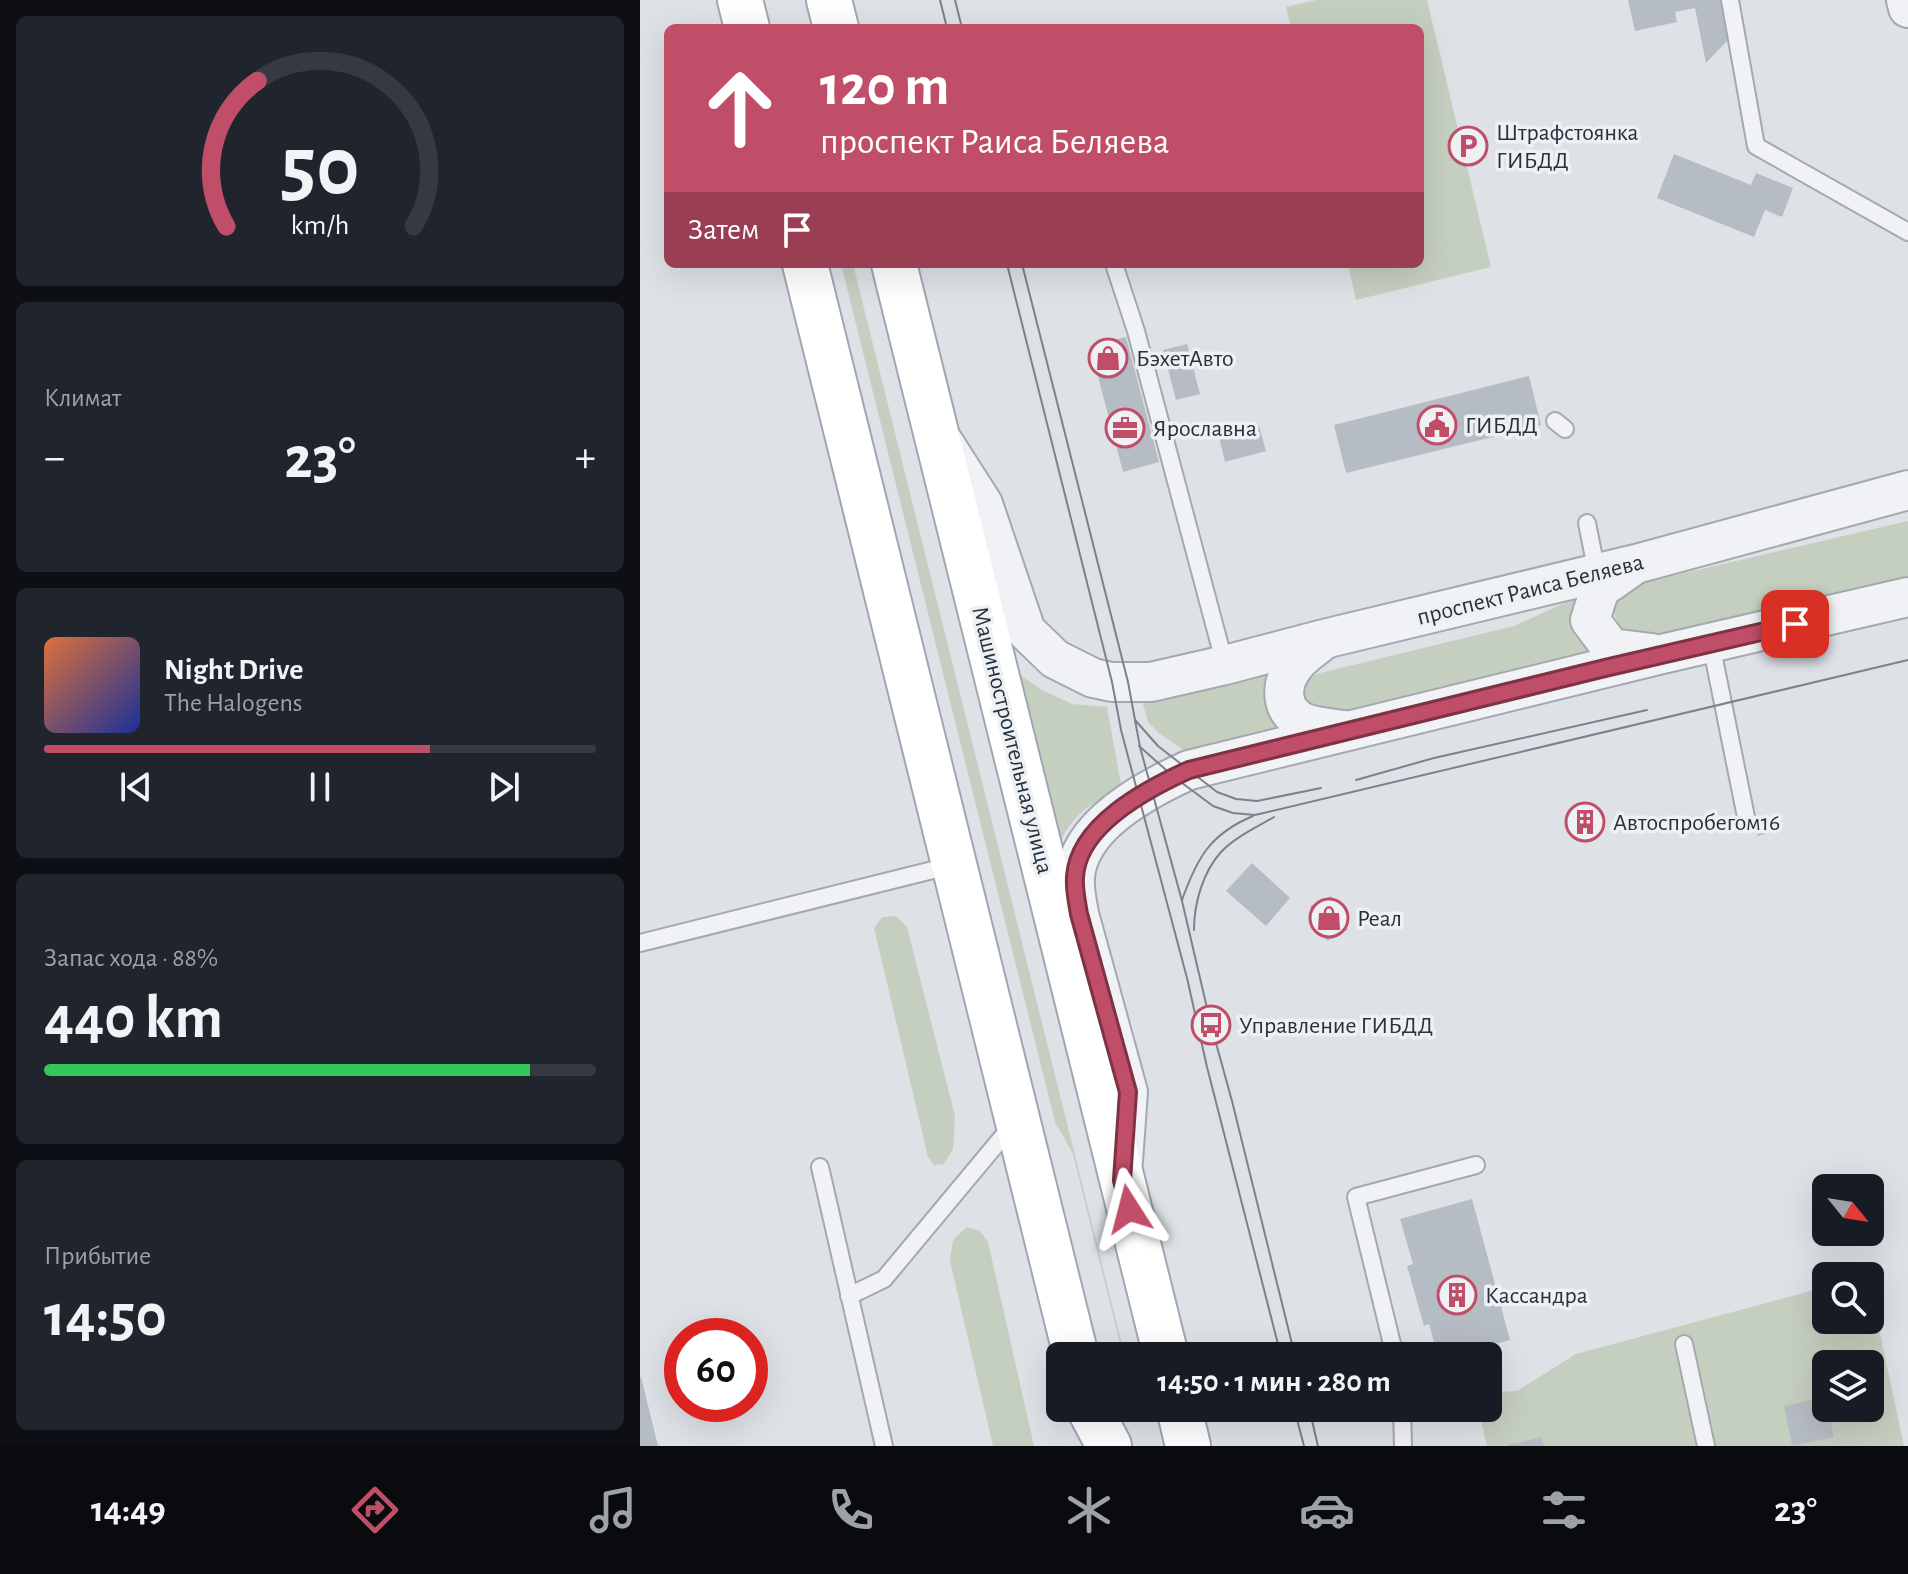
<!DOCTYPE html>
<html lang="ru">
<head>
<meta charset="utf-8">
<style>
	body { margin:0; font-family:"Alegreya Sans",sans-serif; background:#20242c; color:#f1f3f6; height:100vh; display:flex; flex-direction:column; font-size:30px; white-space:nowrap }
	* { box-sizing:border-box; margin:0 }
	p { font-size:26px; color:#9ea1a6 }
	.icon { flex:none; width:44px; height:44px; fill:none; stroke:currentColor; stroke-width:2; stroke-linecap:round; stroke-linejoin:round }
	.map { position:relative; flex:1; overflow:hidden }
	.sheet { display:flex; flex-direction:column; gap:16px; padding:16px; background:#0d0f14; width:640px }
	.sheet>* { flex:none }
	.hud { position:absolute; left:24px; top:24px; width:760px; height:244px; border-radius:12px; box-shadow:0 8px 32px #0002; background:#c14e68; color:#fff; overflow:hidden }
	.needle { width:52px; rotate:120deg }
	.controls { position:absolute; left:1172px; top:1174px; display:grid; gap:16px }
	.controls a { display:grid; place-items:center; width:72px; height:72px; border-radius:12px; background:#171b24; box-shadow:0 8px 32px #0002; font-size:40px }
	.speed { position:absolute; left:24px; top:1318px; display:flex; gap:16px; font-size:40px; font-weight:700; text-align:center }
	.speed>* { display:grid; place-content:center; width:104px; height:104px; border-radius:50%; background:#171b24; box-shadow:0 8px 32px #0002; line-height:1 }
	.speed .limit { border:12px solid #d22; background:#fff; color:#111 }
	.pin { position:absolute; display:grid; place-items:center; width:68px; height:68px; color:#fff; margin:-34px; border-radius:16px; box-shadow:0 4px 12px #0006 }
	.me { position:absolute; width:88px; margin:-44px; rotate:351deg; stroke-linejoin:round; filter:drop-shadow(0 0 6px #0008) }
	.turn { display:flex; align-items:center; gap:28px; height:168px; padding:0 24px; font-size:36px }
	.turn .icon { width:104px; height:104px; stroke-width:2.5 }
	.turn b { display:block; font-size:56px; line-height:68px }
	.then { display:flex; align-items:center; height:76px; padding:0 24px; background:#0003; gap:16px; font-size:30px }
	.big { font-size:60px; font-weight:700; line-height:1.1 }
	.sheet .tile { flex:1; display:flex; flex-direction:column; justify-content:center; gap:12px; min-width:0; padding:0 28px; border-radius:12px; background:#20242c }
	.sheet .dial { align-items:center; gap:0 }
	.dial svg { height:208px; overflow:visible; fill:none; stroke:#363941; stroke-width:7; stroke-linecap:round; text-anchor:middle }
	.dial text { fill:#f1f3f6; stroke:none }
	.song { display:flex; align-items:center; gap:24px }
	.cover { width:96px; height:96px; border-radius:12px; background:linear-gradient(135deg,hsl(20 70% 55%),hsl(230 70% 35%)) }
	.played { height:8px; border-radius:4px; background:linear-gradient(90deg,#c14e68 70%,#363941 70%) }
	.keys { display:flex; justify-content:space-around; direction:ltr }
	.heat { display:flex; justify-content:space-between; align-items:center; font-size:44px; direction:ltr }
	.charge { height:12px; border-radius:6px; background:linear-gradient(90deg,#34c759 88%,#363941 0) }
	.trip { position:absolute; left:406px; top:1342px; width:456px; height:80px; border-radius:12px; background:#171b24; box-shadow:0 8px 32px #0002; font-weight:700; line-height:80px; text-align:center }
	.tabs { display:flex; height:128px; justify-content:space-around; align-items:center; background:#090b0e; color:#9ea1a6 }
	.tabs .icon { width:56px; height:56px }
	.tabs .selected { color:#c14e68 }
	.tabs b { font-size:36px; color:#f1f3f6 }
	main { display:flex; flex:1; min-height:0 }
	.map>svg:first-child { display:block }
	.green { fill:#c5cfc0; fill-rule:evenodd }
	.building { fill:#b6bcc3 }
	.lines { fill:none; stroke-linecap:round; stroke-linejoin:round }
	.service-casing { stroke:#a4a9b0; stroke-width:20 }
	.tertiary-casing { stroke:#a4a9b0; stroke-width:42 }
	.primary-casing { stroke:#9fa7b1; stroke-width:48 }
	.service { stroke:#f1f2f5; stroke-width:16 }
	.tertiary { stroke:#f1f2f5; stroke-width:38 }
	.primary { stroke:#fff; stroke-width:44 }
	.tram { stroke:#79838e; stroke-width:2 }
	.route-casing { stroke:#7d3344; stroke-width:20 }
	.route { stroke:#c14e68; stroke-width:14 }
	.labels { text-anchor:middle; stroke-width:7; stroke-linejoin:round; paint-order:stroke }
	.poi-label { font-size:24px; fill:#29313c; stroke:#edf1f4; text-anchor:start }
	.street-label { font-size:24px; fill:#29313c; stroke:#edf1f4 }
</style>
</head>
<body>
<main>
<section class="sheet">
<div class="tile dial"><svg viewBox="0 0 100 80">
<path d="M14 69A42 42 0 1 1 86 69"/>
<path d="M14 69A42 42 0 0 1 26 13" stroke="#c14e68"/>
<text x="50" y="56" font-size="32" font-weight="700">50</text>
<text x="50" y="72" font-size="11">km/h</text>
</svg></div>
<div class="tile"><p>Климат</p>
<div class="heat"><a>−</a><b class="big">23°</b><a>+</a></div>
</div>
<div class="tile">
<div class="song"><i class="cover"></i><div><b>Night Drive</b><p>The Halogens</p></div></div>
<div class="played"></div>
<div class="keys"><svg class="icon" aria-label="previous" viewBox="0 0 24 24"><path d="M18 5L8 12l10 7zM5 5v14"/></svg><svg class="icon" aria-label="pause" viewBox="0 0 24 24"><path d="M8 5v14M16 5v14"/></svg><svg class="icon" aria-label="next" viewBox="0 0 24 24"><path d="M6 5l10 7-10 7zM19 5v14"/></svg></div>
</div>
<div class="tile"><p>Запас хода · 88%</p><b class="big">440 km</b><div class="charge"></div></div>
<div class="tile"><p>Прибытие</p><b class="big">14:50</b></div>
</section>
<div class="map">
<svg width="1268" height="1446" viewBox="0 0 1268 1446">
	<rect width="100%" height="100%" fill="#dee2e6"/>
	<g class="green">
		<path d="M 676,0 L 787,0 L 851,267 L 716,300 L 708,264 L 780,264 L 780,28 L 651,28 L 646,7 Z"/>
		<path d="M 201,264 L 213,264 L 485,1356 L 483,1356 L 433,1154 L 415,1122 Z"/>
		<path d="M 1268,521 L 1268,584 L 1003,643 C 988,638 970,625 976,605 C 979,597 987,591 993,585 Z"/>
		<path d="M 944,594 L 956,652 L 683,718 L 657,694 L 666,680 L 676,674 L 874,626 Z"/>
		<path d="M 371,669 L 402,690 L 432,704 L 467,707 L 482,790 C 444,805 433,816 414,852 Z"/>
		<path d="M 640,669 L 650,727 L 548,753 L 520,734 L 508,722 L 501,697 C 547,700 595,681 640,669 Z"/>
		<path d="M 256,916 L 267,927 L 315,1116 L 313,1149 L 304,1164 L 294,1165 L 288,1157 L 234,928 L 242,917 Z"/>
		<path d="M 327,1227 L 340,1231 L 348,1242 L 394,1446 L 353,1446 L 310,1261 L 313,1240 Z"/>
		<path d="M 1186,1287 L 1186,1320 L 1230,1320 L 1230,1287 L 1264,1446 L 847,1446 L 838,1408 L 848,1408 L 848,1392 L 877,1391 L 936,1354 ZM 1186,1364 L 1230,1364 L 1230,1408 L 1186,1408 Z"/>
	</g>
	<g class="building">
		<path d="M 988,0 L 1081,0 L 1089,39 L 1066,63 L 1055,8 L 1035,12 L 1037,22 L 995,31 Z"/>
		<path d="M 1034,154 L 1111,185 L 1116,173 L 1153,188 L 1142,217 L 1125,210 L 1114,237 L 1017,198 Z"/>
		<path d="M 486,337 L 519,462 L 483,472 L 450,346 Z"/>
		<path d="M 547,344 L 560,394 L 536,400 L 523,350 Z"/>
		<path d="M 889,376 L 901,425 L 706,473 L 694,425 Z"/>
		<path d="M 619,426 L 626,451 L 585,462 L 579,437 Z"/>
		<path d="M 947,807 L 956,832 L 944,837 L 935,811 Z"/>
		<path d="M 1124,816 L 1128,833 L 1118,836 L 1113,818 Z"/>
		<path d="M 612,863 L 650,898 L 626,926 L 586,891 Z"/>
		<path d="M 691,896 L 708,930 L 687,941 L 670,906 Z"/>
		<path d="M 832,1199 L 870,1340 L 811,1356 L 798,1356 L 789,1324 L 784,1326 L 767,1266 L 773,1264 L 760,1219 Z"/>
		<path d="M 0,1377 L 1,1377 L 18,1446 L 0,1446 Z"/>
		<path d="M 1185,1397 L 1186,1408 L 1188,1408 L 1194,1437 L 1152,1446 L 1144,1406 Z"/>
		<path d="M 902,1437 L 904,1446 L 868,1446 L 868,1445 Z"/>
	</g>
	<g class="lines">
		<defs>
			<g id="service">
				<path d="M 1090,0 L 1116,146 L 1268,232"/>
				<path d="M 474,264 L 496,331 L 585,665"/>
				<path d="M 915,421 L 925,429"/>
				<path d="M 947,523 L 957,573"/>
				<path d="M 1071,644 L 1106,817"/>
				<path d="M 0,943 L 313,865"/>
				<path d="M 180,1167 L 244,1446"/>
				<path d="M 209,1296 L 244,1279 L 374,1123"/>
				<path d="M 1044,1344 L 1066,1446"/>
				<path d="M 755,1356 L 716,1197 L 836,1165"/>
				<path d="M 762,1408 L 763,1446"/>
			</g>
			<g id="tertiary">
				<path d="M 1266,0 L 1268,8"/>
				<path d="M 304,443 L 343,504 L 386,631 L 415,659 L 453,678 L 472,682 L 511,682 L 585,665 L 684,639 L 996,564 L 1268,490"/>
				<path d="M 990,568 L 960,589 L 950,620 L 971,648 L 1012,653"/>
				<path d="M 682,641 C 673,649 661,656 654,666 C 640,684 640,710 661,721 C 672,727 691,728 704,730"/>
				<path d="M 483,1161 L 488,1092 L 439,914 C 437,902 434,889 435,877 C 439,825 507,789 549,770 L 1022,654 L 1268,597"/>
			</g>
			<g id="primary">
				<path d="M 100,0 L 107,28"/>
				<path d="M 189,0 L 196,28"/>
				<path d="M 165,264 L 436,1356"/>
				<path d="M 254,264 L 526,1356"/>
				<path d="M 449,1408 L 469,1446"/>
				<path d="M 539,1408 L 548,1446"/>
			</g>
		</defs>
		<use href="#service" class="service-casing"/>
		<use href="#tertiary" class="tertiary-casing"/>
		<use href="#primary" class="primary-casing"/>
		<use href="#service" class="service"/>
		<use href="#tertiary" class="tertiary"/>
		<use href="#primary" class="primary"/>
		<g class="tram">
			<path d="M 300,0 L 307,28"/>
			<path d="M 315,0 L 322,28"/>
			<path d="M 367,264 L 472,682 L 481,730 L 547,978 L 567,1067 L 641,1356"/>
			<path d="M 382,264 L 488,682 L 500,747 L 542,901 L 571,1025 L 592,1101 L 655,1356"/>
			<path d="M 495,720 L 518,746 L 577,792 L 596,799 L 617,801 L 681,788"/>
			<path d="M 499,746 L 534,777 L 573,806 L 593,813 L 615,815 L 1268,660"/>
			<path d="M 716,780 L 794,758 L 1007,710"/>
			<path d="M 542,900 C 557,858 570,834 613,816"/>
			<path d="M 554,930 C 554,903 563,872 581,852 C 595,837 617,827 634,817"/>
			<path d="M 654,1408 L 664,1446"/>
			<path d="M 669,1408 L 678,1446"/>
		</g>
	</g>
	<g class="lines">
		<defs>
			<path id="route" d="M 489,1209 L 482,1180 L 488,1092 L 439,914 C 437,902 434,889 435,877 C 438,825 507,789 549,770 L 965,668 L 1155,624"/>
		</defs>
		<use href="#route" class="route-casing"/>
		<use href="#route" class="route"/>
	</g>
	<defs>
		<symbol id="parking-ring" viewBox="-11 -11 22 22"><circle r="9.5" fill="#edf1f4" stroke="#c14e68" stroke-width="1.5"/><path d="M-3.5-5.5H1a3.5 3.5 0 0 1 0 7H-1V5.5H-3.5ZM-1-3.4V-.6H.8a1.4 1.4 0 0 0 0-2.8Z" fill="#c14e68"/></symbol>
		<symbol id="shop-ring" viewBox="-11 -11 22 22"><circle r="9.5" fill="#edf1f4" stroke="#c14e68" stroke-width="1.5"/><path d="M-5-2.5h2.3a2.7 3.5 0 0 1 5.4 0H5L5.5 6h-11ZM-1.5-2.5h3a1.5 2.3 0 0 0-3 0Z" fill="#c14e68"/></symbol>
		<symbol id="civic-ring" viewBox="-11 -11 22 22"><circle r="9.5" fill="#edf1f4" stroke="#c14e68" stroke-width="1.5"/><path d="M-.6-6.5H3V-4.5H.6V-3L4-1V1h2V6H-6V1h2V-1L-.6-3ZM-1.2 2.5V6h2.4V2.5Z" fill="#c14e68"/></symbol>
		<symbol id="office-ring" viewBox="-11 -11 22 22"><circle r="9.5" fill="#edf1f4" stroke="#c14e68" stroke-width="1.5"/><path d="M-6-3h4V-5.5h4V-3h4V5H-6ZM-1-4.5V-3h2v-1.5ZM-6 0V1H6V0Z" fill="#c14e68"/></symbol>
		<symbol id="building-ring" viewBox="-11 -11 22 22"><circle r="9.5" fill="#edf1f4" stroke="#c14e68" stroke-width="1.5"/><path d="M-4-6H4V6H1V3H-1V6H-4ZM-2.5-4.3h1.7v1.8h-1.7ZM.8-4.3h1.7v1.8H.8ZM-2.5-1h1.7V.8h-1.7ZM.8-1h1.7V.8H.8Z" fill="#c14e68"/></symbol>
		<symbol id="bus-ring" viewBox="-11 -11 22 22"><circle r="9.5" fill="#edf1f4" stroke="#c14e68" stroke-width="1.5"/><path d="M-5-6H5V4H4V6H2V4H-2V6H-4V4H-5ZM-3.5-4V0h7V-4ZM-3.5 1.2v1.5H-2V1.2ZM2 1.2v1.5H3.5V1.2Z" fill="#c14e68"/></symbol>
	</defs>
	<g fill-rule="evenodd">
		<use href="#parking-ring" x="806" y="124" width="44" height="44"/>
		<use href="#shop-ring" x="446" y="336" width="44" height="44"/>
		<use href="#civic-ring" x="775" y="403" width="44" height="44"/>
		<use href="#office-ring" x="463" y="406" width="44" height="44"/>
		<use href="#building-ring" x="923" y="800" width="44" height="44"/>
		<use href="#shop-ring" x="667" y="896" width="44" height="44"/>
		<use href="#bus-ring" x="549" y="1003" width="44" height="44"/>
		<use href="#building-ring" x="795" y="1273" width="44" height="44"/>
	</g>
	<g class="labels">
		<g class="poi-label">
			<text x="856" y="140">Штрафстоянка<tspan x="856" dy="28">ГИБДД</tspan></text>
			<text x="496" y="366">БэхетАвто</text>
			<text x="825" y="433">ГИБДД</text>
			<text x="513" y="436">Ярославна</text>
			<text x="973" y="830">Автоспробегом16</text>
			<text x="717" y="926">Реал</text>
			<text x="599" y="1033">Управление ГИБДД</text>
			<text x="845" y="1303">Кассандра</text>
		</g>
		<g class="street-label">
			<text transform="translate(890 589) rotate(-14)" y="8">проспект Раиса Беляева</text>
			<text transform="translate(373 740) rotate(76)" y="8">Машиностроительная улица</text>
		</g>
	</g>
</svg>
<div class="controls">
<a><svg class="needle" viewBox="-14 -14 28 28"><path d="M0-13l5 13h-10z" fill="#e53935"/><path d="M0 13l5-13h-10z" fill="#9ea1a6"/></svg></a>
<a><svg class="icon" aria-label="search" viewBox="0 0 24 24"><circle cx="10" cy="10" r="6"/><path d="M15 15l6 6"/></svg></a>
<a><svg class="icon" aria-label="layers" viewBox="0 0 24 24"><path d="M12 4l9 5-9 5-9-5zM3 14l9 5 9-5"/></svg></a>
</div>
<div class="speed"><div class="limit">60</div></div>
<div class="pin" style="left:1155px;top:624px;background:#d93025"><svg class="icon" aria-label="arrive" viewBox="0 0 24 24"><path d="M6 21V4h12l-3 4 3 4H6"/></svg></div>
<svg class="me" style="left:489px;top:1209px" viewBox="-20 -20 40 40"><path d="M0-17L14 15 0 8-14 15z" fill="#c14e68" stroke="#fff" stroke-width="4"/></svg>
<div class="trip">14:50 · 1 мин · 280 m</div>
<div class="hud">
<div class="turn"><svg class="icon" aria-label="ahead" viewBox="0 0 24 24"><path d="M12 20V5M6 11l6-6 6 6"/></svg><div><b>120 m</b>проспект Раиса Беляева</div></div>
<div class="then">Затем<svg class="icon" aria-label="arrive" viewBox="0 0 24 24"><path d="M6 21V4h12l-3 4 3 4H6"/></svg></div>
</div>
</div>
</main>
<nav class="tabs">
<b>14:49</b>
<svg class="icon selected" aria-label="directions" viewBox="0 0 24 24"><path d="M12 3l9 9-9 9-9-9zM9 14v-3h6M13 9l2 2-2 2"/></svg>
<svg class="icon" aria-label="music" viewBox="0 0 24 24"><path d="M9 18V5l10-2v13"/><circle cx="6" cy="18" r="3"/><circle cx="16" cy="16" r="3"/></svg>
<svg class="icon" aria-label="phone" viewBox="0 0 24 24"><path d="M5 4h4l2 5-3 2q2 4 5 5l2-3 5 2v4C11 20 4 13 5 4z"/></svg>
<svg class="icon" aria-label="climate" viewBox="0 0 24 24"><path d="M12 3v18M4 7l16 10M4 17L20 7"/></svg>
<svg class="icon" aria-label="car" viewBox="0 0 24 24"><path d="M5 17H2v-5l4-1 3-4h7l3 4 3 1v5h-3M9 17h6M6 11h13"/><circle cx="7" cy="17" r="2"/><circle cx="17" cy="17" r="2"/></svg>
<svg class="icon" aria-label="filters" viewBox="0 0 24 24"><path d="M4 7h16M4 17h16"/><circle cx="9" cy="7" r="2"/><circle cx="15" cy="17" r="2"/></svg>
<b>23°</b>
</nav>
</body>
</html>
